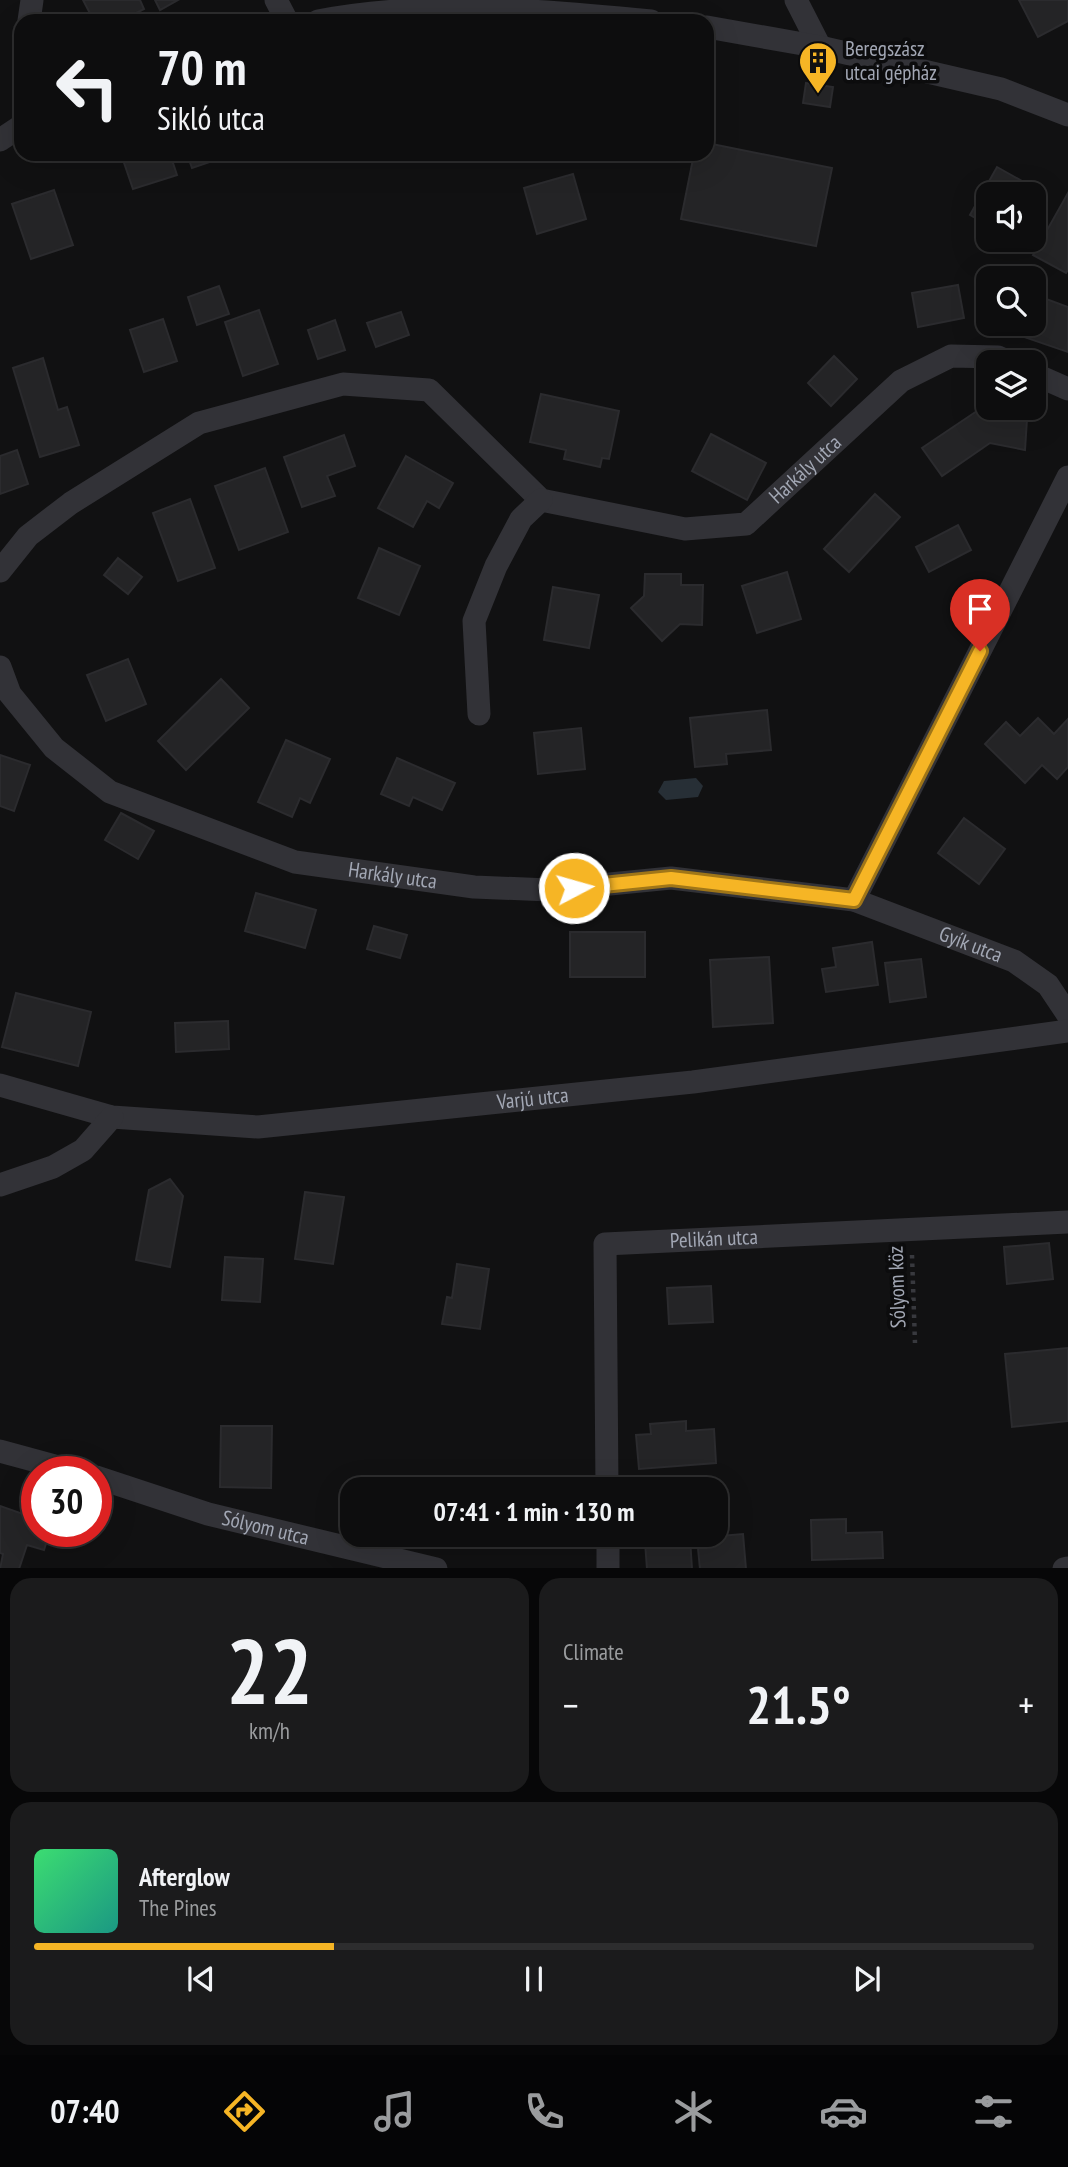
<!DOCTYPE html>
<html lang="en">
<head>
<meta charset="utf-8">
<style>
	body { margin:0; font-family:"PT Sans Narrow",sans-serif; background:#1b1b1c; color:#f1f3f6; height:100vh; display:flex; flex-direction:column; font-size:26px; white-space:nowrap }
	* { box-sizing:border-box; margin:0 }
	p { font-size:23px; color:#9a9c9e }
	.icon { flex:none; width:38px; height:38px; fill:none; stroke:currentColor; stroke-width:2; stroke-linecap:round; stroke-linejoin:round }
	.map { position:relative; height:1568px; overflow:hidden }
	.drawer { display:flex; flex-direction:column; gap:10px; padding:10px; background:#070708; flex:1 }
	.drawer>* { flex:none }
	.guide { position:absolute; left:14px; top:14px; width:700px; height:147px; border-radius:21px; box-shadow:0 7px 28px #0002,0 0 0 2px #2d2d2e; background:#0d0d0e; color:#f1f3f6; overflow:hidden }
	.buttons { position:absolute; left:976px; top:182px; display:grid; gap:14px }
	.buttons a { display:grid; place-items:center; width:70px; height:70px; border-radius:14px; background:#0d0d0e; box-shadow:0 7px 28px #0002,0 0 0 2px #2d2d2e; font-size:35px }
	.speed { position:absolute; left:21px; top:1456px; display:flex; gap:14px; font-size:35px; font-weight:700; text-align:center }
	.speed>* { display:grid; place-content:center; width:91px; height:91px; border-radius:50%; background:#0d0d0e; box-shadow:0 7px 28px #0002,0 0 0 2px #2d2d2e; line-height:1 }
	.speed .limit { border:10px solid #d22; background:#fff; color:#111 }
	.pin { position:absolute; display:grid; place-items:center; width:60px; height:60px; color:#fff; margin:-72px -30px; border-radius:50% 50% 50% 0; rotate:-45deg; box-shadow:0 0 7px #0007 }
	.pin .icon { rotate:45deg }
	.me { position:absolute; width:77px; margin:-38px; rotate:84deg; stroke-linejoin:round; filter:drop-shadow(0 0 5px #0008) }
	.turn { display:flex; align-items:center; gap:24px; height:147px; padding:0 28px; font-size:32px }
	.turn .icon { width:91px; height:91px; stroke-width:2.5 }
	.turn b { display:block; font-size:49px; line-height:60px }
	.big { font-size:52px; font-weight:800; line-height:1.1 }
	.drawer .card { flex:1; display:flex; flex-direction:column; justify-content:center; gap:10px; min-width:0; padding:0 24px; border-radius:21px; background:#1b1b1c }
	.drawer .dial { align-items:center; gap:0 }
	.dial b { font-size:91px; line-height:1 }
	.song { display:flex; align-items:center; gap:21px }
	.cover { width:84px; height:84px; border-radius:10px; background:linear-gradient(135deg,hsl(140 70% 55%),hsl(170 70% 35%)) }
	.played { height:7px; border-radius:4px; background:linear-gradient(90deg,#f6b525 30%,#2d2d2e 30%) }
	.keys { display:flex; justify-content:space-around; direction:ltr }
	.heat { display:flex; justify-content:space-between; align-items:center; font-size:38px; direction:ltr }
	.drawer .tiles { flex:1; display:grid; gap:10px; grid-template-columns:1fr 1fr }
	.card:last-child { grid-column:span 2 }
	.trip { position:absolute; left:340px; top:1477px; width:388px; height:70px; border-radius:21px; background:#0d0d0e; box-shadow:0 7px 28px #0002,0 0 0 2px #2d2d2e; font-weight:800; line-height:70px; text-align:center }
	.dock { display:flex; height:112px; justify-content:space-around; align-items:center; background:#050506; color:#9a9c9e }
	.dock .icon { width:49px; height:49px }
	.dock .on { color:#f6b525 }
	.dock b { font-size:32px; color:#f1f3f6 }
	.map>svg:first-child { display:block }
	.water { fill:#272f36 }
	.building { fill:#242426; stroke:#2b2b2e; stroke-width:2 }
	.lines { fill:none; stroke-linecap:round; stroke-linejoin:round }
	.path { stroke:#38393e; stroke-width:4.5; stroke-dasharray:3.5 5; stroke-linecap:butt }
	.minor { stroke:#323237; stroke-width:23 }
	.route-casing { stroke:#a07618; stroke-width:18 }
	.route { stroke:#f6b525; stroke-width:12 }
	.labels { text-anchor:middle; stroke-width:7; stroke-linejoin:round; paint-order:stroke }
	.poi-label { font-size:21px; fill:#a2a7b4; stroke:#0c0c0d; text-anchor:start }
	.street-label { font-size:21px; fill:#a2a7b4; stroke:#0c0c0d }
</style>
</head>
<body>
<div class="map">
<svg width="1068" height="1569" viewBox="0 0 1068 1569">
	<rect width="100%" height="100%" fill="#111112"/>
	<path class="water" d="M 696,778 L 703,786 L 698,797 L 666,800 L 658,792 L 664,781 Z"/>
	<g class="building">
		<path d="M 83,0 L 140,0 L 144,9 L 121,21 L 94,21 Z"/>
		<path d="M 155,0 L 178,0 L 160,10 Z"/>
		<path d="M 1019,0 L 1068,0 L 1068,21 L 1038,37 Z"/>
		<path d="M 806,83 L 833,87 L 830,107 L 803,103 Z"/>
		<path d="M 707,143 L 832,168 L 816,246 L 681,219 L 694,154 L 707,154 Z"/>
		<path d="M 121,154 L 170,154 L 177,175 L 133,189 Z"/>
		<path d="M 187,154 L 229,154 L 230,155 L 192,168 Z"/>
		<path d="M 997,167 L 1036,189 L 1034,194 L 989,194 L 989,226 L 970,215 Z"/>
		<path d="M 573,174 L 586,219 L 537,234 L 524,188 Z"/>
		<path d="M 54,190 L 73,245 L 31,259 L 12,204 Z"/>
		<path d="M 1068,193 L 1068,270 L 1066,273 L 1033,255 Z"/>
		<path d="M 958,285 L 964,318 L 918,327 L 912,293 Z"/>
		<path d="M 219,286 L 229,314 L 197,325 L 188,297 Z"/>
		<path d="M 1038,296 L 1068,307 L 1068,352 L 1024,337 L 1029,324 L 1034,324 L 1034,307 Z"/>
		<path d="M 259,310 L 278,364 L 243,376 L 225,322 Z"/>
		<path d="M 401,312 L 409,335 L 376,347 L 367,323 Z"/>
		<path d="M 163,319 L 177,361 L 144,372 L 130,330 Z"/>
		<path d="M 335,320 L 345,350 L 318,359 L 308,330 Z"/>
		<path d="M 834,356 L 857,379 L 831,406 L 808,383 Z"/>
		<path d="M 43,358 L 58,410 L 67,407 L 79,445 L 40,457 L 13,368 Z"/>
		<path d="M 541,394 L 619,411 L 609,459 L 602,458 L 600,467 L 564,459 L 566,450 L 530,442 Z"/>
		<path d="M 977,411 L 1027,419 L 1025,450 L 990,443 L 942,476 L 922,448 Z"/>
		<path d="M 711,434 L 766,463 L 747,500 L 692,471 Z"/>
		<path d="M 344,435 L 355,466 L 327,476 L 335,496 L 302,507 L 284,457 Z"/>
		<path d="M 17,450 L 28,484 L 0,494 L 0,456 Z"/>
		<path d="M 406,456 L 453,483 L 439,508 L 427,501 L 413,527 L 378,508 Z"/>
		<path d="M 265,468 L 288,532 L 239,550 L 215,486 Z"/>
		<path d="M 875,494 L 900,517 L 849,572 L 824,549 Z"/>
		<path d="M 190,499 L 215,568 L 178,581 L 153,513 Z"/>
		<path d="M 958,525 L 971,550 L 929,572 L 916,547 Z"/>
		<path d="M 379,548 L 420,566 L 399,615 L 358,598 Z"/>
		<path d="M 118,558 L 142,577 L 128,594 L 104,575 Z"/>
		<path d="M 787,572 L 801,619 L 757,633 L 742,586 Z"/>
		<path d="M 645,574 L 681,574 L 681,585 L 703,585 L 702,625 L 680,624 L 662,641 L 631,608 L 644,596 Z"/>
		<path d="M 553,587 L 599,595 L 589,648 L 544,640 Z"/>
		<path d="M 128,659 L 146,704 L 106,721 L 87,675 Z"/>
		<path d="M 221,679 L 249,708 L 186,770 L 158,741 Z"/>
		<path d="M 767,710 L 771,750 L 726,754 L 727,764 L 695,767 L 690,718 Z"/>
		<path d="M 1038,718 L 1054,734 L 1068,719 L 1068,767 L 1057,779 L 1042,765 L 1025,783 L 985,744 L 1006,722 L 1020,736 Z"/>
		<path d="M 581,728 L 585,769 L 538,774 L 534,733 Z"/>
		<path d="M 286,740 L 330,759 L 310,803 L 300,798 L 292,817 L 258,802 Z"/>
		<path d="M 0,755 L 30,765 L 14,811 L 0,806 Z"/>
		<path d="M 397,758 L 455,783 L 442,810 L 413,797 L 409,806 L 381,794 Z"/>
		<path d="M 121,813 L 154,831 L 138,859 L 105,840 Z"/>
		<path d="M 964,818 L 1005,849 L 979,884 L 938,853 Z"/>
		<path d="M 256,893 L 316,910 L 305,948 L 245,931 Z"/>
		<path d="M 374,926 L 407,935 L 400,958 L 367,949 Z"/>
		<rect x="570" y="932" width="75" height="45"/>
		<path d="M 872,942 L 878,985 L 826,992 L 822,969 L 836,967 L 833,948 Z"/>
		<path d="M 769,957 L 773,1023 L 713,1027 L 710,960 Z"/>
		<path d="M 921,959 L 926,997 L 890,1002 L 885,963 Z"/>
		<path d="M 16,993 L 91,1012 L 78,1066 L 2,1047 Z"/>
		<path d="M 228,1021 L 229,1049 L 176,1052 L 175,1023 Z"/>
		<path d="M 170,1179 L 183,1196 L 170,1267 L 136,1260 L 149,1190 Z"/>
		<path d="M 305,1192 L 344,1197 L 333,1264 L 295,1259 Z"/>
		<path d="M 1049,1243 L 1053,1279 L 1007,1284 L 1004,1247 Z"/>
		<path d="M 225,1257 L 263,1259 L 260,1302 L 222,1300 Z"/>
		<path d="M 457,1264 L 489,1269 L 480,1329 L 442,1324 L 447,1297 L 452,1298 Z"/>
		<path d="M 711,1286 L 713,1322 L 669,1324 L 667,1288 Z"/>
		<path d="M 1068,1348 L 1068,1421 L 1012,1427 L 1005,1354 Z"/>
		<path d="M 686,1421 L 686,1431 L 714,1429 L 716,1463 L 639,1469 L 636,1435 L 651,1434 L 650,1424 Z"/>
		<path d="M 221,1426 L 272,1426 L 271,1488 L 220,1487 Z"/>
		<path d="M 0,1506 L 37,1519 L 37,1531 L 50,1531 L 44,1550 L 27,1545 L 19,1569 L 0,1569 L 3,1554 L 0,1553 Z"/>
		<path d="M 846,1519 L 846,1533 L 882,1532 L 883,1558 L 812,1560 L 811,1520 Z"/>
		<path d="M 743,1534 L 746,1569 L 700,1569 L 697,1538 Z"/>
		<path d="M 690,1538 L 692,1569 L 647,1569 L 645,1542 Z"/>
	</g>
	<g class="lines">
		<path class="path" d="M 912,1255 L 915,1343"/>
		<g class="minor">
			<path d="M 276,0 L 287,21"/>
			<path d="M 796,0 L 820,47"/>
			<path d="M 29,21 L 32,0"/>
			<path d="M 318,21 C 428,0 540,10 651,21"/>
			<path d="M 707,27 L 820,47 L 1001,89 L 1068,115"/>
			<path d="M 0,140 L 21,126"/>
			<path d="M 1034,374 L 1068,389"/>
			<path id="s1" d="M 0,571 L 28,536 L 71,503 L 199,423 L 343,384 L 429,390 L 541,500 L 685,529 L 746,524 L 901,381 L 951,356 L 998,357 L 1009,362"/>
			<path id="s2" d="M 0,667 L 10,694 L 54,748 L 110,792 L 295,862 L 474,887 L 549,890 L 671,878 L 854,900 L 1014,961 L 1048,985 L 1068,1015"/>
			<path d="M 479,714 L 474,621 L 496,566 L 521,519 L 541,500"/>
			<path d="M 854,900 L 1068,477"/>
			<path id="s3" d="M 0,1085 L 112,1117 L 258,1127 L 693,1082 L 1068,1031"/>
			<path d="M 0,1185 L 53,1167 L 83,1150 L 112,1117"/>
			<path d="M 0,1451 L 77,1472"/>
			<path id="s4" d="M 96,1477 L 208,1514 L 436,1569"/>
			<path id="s5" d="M 607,1489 L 605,1244 L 1068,1222"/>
			<path d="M 608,1535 L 608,1569"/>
			<path d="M 1064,1569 L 1068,1568"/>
		</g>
	</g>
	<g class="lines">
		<defs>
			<path id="route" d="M 574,888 L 671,878 L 854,900 L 980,651"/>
		</defs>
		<use href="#route" class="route-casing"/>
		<use href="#route" class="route"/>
	</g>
	<defs>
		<symbol id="building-pin" viewBox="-11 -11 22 30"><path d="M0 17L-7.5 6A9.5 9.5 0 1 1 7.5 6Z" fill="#f6b525" stroke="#0c0c0d"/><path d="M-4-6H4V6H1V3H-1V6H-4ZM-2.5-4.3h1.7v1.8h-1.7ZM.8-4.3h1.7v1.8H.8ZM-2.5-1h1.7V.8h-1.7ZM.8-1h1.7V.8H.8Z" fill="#111"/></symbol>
	</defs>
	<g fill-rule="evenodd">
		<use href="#building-pin" x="796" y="39" width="44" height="60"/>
	</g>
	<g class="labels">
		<g class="poi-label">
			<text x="845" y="56">Beregszász<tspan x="845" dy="24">utcai gépház</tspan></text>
		</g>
		<g class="street-label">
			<text dy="7" stroke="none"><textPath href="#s1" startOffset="931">Harkály utca</textPath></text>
			<text dy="7" stroke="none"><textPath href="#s2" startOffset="466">Harkály utca</textPath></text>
			<text dy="7" stroke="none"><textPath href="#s2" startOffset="1055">Gyík utca</textPath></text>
			<text dy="7" stroke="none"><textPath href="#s3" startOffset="539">Varjú utca</textPath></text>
			<text dy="7" stroke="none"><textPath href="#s5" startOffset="354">Pelikán utca</textPath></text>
			<text transform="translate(897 1287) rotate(-92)" y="7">Sólyom köz</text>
			<text dy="7" stroke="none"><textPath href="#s4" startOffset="177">Sólyom utca</textPath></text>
		</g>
	</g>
</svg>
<div class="buttons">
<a><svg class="icon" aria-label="sound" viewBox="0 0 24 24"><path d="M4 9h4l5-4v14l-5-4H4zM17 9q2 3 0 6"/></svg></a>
<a><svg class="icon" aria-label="search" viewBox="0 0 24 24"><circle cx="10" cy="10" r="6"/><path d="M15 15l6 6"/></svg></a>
<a><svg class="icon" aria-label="layers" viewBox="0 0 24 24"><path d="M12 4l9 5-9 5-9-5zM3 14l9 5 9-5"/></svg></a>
</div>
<div class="speed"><div class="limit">30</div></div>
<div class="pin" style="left:980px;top:651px;background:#d93025"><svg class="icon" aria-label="arrive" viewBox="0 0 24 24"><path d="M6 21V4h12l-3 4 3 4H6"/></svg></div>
<svg class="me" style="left:574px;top:888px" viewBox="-20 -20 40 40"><circle r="17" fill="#f6b525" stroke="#fff" stroke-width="3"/><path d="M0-11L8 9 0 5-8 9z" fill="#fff"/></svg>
<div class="trip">07:41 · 1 min · 130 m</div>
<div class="guide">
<div class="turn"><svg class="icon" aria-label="left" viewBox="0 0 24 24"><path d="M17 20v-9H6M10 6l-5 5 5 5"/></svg><div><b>70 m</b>Sikló utca</div></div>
</div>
</div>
<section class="drawer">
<div class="tiles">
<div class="card dial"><b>22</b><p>km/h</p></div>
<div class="card"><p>Climate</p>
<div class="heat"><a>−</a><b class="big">21.5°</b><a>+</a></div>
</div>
<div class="card">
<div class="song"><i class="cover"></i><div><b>Afterglow</b><p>The Pines</p></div></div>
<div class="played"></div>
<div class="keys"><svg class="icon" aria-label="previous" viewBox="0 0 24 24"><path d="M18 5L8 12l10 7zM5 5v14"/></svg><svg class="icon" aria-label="pause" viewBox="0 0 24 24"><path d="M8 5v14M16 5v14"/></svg><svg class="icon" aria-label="next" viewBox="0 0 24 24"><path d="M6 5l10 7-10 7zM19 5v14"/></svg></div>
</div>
</div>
</section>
<nav class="dock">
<b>07:40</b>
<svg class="icon on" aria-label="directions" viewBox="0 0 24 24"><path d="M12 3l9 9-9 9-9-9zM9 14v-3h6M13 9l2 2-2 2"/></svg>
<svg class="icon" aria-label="music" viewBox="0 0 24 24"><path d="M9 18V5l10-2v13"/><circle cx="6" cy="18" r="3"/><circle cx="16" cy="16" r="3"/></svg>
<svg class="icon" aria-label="phone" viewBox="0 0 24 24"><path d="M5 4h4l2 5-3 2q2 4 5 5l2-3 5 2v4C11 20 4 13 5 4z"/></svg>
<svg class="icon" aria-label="climate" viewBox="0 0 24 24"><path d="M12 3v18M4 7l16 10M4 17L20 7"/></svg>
<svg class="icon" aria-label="car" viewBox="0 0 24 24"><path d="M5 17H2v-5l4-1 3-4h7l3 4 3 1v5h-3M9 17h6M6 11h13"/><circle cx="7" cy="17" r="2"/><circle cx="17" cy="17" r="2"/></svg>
<svg class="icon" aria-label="filters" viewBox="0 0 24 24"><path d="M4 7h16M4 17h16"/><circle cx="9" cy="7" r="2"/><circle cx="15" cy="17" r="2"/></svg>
</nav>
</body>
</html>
